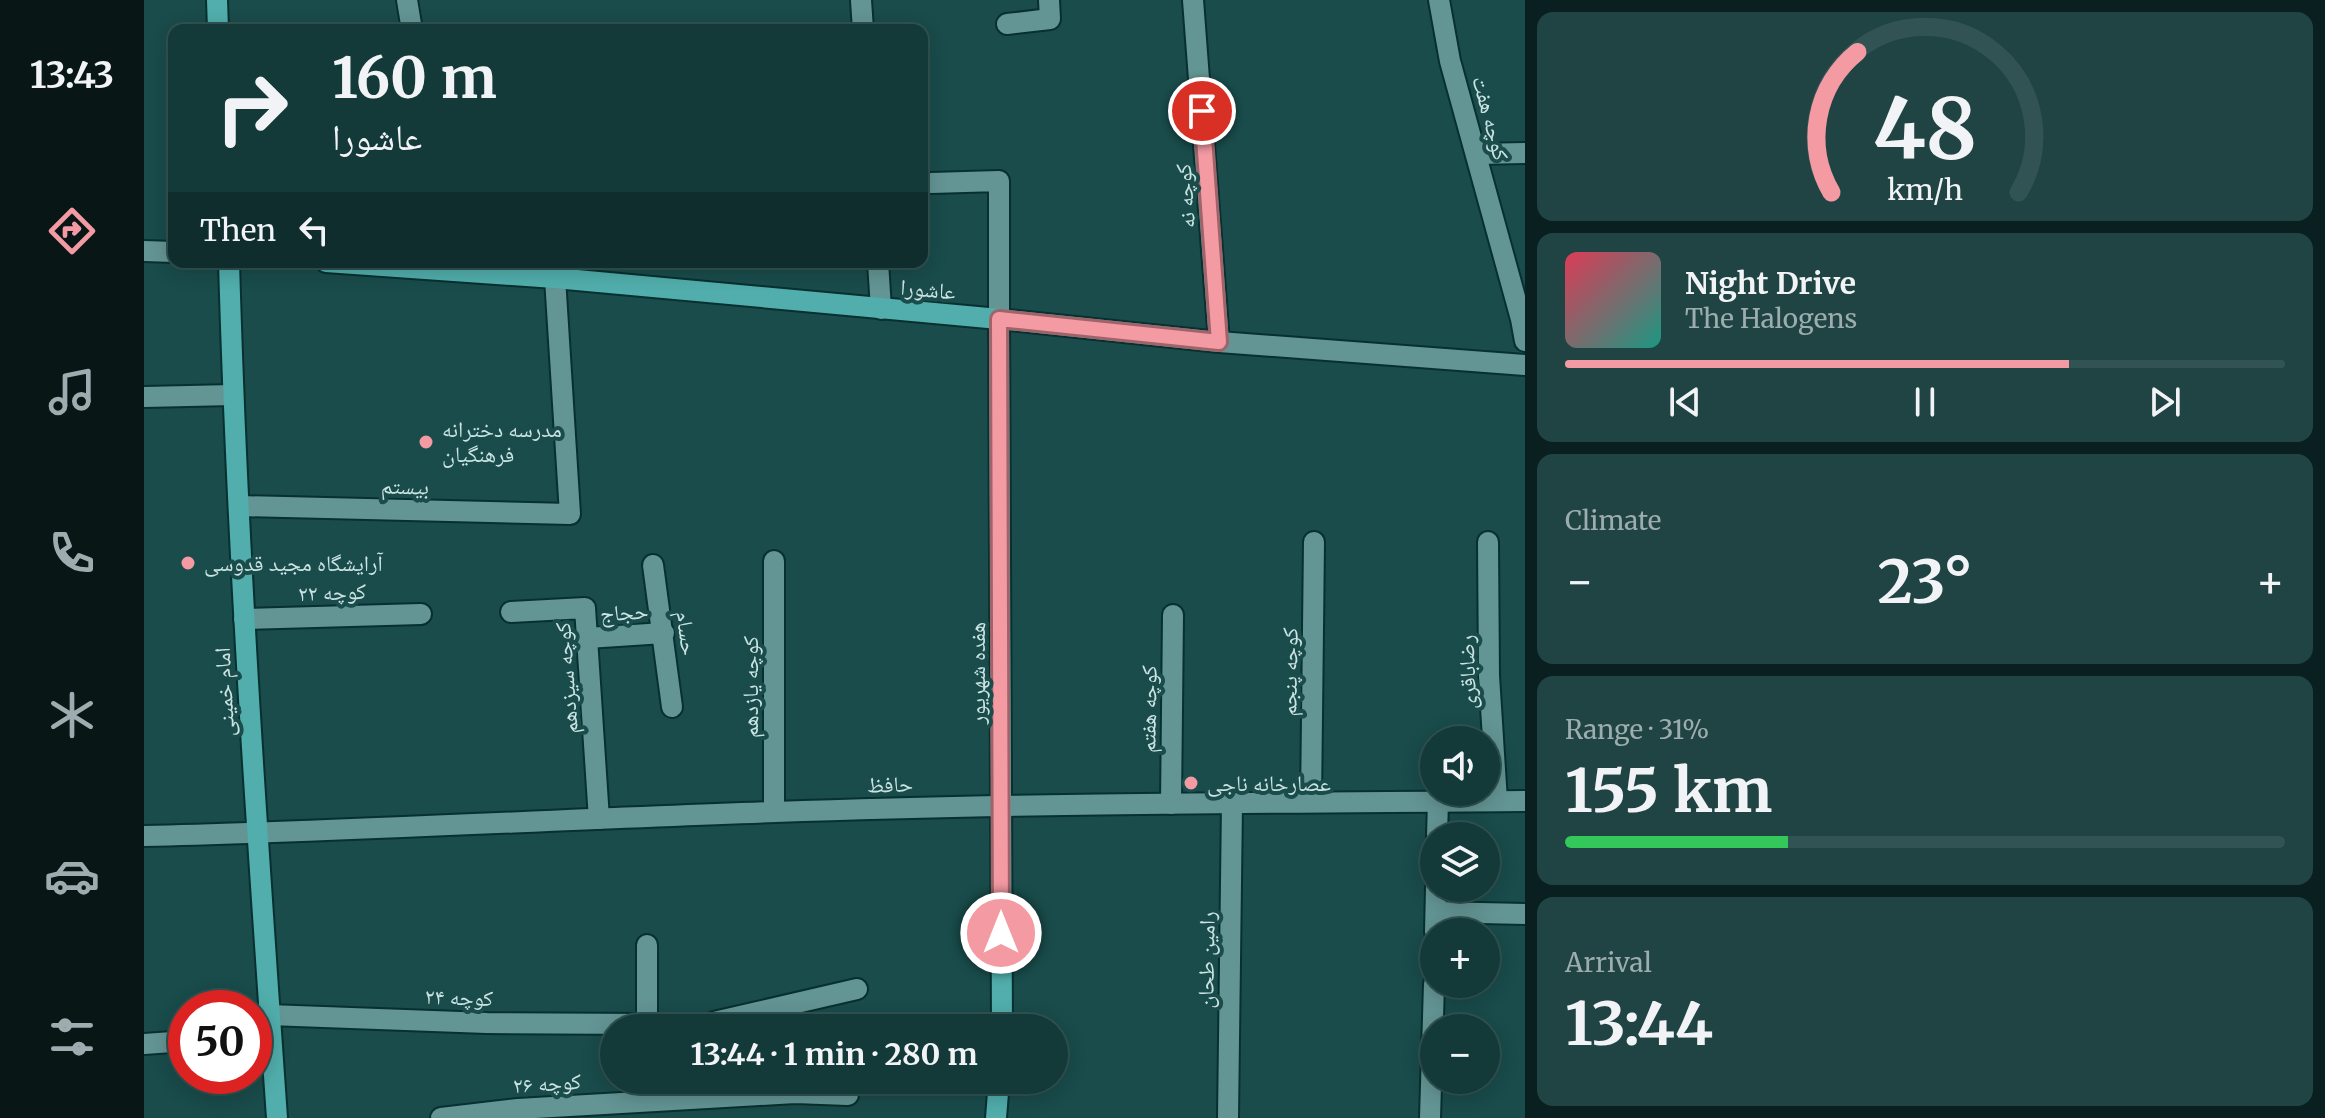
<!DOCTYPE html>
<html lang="en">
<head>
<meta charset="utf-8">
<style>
	body { margin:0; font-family:Merriweather,"Noto Naskh Arabic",serif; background:#204443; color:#f1f3f6; height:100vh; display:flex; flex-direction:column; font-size:30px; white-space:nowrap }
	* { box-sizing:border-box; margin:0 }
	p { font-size:26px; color:#9dacae }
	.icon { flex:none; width:44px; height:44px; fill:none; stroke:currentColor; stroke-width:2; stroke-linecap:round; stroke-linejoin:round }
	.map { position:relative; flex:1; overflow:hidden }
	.sheet { display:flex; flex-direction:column; gap:12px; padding:12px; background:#0a1f1f; width:800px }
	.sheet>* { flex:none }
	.hud { position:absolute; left:24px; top:24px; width:760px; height:244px; border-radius:16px; box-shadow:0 4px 20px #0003,0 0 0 2px #325353; background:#133938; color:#f1f3f6; overflow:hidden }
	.tools { position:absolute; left:1276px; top:726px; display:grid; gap:16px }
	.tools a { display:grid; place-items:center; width:80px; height:80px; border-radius:50%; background:#133938; box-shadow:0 4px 20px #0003,0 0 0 2px #325353; font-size:40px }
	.speed { position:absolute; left:24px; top:990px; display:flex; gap:16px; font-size:40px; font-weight:700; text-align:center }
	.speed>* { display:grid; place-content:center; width:104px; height:104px; border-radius:50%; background:#133938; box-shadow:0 4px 20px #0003,0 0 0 2px #325353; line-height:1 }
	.speed .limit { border:12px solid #d22; background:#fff; color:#111 }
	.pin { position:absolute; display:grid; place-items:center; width:68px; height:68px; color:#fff; margin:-34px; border:4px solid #fff; border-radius:50%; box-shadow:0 2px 8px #0007 }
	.me { position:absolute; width:88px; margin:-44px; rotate:0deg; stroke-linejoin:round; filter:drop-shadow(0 0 6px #0008) }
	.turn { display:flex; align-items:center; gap:28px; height:168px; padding:0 32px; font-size:36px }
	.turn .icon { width:104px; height:104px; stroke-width:2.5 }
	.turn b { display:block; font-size:56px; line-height:68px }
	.then { display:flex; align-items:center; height:76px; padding:0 32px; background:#0003; gap:16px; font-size:30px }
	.big { font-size:60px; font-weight:700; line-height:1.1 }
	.sheet .widget { flex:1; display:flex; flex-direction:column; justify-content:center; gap:12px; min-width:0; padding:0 28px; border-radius:16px; background:#204443 }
	.sheet .dial { align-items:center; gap:0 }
	.dial svg { height:208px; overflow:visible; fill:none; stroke:#325353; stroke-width:7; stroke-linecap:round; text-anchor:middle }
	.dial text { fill:#f1f3f6; stroke:none }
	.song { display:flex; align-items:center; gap:24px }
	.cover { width:96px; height:96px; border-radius:12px; background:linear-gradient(135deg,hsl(350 70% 55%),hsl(170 70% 35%)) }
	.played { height:8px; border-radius:4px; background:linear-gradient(90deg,#f49aa3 70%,#325353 70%) }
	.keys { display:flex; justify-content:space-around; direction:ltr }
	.heat { display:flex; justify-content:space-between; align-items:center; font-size:44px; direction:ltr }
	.charge { height:12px; border-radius:6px; background:linear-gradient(90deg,#34c759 31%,#325353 0) }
	.trip { position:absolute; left:456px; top:1014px; width:468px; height:80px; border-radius:40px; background:#133938; box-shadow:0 4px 20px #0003,0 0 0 2px #325353; font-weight:700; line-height:80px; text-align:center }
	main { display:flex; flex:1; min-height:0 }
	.dock { display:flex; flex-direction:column; width:144px; justify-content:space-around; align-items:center; background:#081716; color:#9dacae }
	.dock .icon { width:56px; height:56px }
	.dock .active { color:#f49aa3 }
	.dock b { font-size:36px; color:#f1f3f6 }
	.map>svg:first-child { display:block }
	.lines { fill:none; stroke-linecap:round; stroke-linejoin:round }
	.minor-casing { stroke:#083030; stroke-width:24 }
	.major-casing { stroke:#083030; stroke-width:24 }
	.minor { stroke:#639594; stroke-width:20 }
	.major { stroke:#51aeac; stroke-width:20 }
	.route-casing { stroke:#9f646a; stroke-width:20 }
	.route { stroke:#f49aa3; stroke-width:14 }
	.poi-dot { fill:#f49aa3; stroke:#194c4b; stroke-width:3 }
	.labels { text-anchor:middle; stroke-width:8; stroke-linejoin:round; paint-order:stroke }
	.street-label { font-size:22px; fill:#cbe4e3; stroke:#194c4b }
	.poi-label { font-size:22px; fill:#cbe4e3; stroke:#194c4b; text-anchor:start }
</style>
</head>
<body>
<main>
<nav class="dock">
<b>13:43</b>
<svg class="icon active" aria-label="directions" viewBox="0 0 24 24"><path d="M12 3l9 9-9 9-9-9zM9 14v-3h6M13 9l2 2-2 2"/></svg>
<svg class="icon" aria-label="music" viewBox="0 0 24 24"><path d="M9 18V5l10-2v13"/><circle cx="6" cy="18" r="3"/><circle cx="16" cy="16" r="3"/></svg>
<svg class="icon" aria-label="phone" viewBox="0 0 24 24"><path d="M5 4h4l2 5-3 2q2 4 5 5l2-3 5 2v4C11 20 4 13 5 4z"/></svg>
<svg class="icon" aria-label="climate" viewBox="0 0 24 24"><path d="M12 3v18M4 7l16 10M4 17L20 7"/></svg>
<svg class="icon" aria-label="car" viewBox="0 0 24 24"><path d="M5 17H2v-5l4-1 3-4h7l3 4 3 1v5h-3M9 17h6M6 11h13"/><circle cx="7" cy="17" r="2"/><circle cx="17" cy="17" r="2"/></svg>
<svg class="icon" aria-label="filters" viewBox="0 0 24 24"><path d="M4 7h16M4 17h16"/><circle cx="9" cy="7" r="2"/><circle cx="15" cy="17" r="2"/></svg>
</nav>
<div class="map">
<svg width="1381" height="1118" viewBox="0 0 1381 1118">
	<rect width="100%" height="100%" fill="#194c4b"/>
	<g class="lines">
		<defs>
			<g id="minor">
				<path d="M 263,0 L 268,30"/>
				<path d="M 717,0 L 719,30"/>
				<path d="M 1049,0 L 1075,342"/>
				<path d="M 1295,0 L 1306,61 L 1377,319 L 1381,341"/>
				<path d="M 863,24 L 906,19 L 905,0"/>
				<path d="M 1332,154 L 1381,153"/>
				<path d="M 787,183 L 855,181 L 855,319 L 1075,342 L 1381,365"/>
				<path d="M 0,251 L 30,252"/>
				<path d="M 734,262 L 737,309"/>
				<path d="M 0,397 L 89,395"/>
				<path d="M 95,506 L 426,514 L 411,278"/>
				<path d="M 1344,542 L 1345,676 L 1353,801"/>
				<path d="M 630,561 L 630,812"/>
				<path d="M 509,565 L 528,707"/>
				<path d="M 367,612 L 441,608 L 455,819"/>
				<path d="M 100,619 L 277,614"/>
				<path d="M 443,638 L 520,633"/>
				<path d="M 1167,802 L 1170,542"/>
				<path d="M 1027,804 L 1029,615"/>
				<path d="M 0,836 C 211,831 421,819 631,812 C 881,803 1131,803 1381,801"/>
				<path d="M 1293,836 L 1294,801"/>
				<path d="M 1292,912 L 1381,914"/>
				<path d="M 1291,932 L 1292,888"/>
				<path d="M 125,1015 L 343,1023 L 503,1024 L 503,945"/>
				<path d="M 570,1028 L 570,1022 L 713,989"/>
				<path d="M 110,1038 L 127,1037"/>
				<path d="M 0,1044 L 42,1041"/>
				<path d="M 297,1118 L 374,1109 L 651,1093 L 704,1095"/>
				<path d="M 1084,1118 L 1088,803"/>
				<path d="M 1286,1118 L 1290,984"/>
			</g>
			<g id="major">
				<path d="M 73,0 L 74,30"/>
				<path d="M 85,262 C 93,548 113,833 133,1118"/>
				<path d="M 182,262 L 411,278 L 855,319 L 858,1028"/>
				<path d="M 852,1118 L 855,1080"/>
			</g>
		</defs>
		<use href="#minor" class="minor-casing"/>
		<use href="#major" class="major-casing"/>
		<use href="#minor" class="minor"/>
		<use href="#major" class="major"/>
	</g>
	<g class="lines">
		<defs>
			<path id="route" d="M 857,933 L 855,319 L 1075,342 L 1058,111"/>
		</defs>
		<use href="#route" class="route-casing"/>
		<use href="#route" class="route"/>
	</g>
	<g class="poi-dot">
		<circle cx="282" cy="442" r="8"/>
		<circle cx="44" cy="563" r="8"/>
		<circle cx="1047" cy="783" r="8"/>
	</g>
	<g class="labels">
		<g class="street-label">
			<text transform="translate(1347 118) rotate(75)" y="8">کوچه هفت</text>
			<text transform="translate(1041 196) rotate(-94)" y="8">کوچه نه</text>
			<text transform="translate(784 289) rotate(5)" y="8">عاشورا</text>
			<text transform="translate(261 486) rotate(1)" y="8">بیستم</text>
			<text transform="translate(188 592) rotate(-2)" y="8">کوچه ۲۲</text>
			<text transform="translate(480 612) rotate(-4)" y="8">حجاج</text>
			<text transform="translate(543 633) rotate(82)" y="8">حسام</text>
			<text transform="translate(1145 672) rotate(-89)" y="8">کوچه پنجم</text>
			<text transform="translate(1323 672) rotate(-92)" y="8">رضاباقری</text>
			<text transform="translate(833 673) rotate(-90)" y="8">هفده شهریور</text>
			<text transform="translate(422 678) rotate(-94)" y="8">کوچه سیزدهم</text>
			<text transform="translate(606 687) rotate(-90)" y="8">کوچه یازدهم</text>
			<text transform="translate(80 692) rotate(-93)" y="8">امام خمینی</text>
			<text transform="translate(1004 709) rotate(-89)" y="8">کوچه هفتم</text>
			<text transform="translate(746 784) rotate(-2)" y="8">حافظ</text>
			<text transform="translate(1062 960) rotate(-89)" y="8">رامین طحان</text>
			<text transform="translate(315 997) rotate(2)" y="8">کوچه ۲۴</text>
			<text transform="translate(403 1083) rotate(-4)" y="8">کوچه ۲۶</text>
		</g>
		<g class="poi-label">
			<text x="298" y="437">مدرسه دخترانه<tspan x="298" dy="25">فرهنگیان</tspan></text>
			<text x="60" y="571">آرایشگاه مجید قدوسی</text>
			<text x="1063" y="791">عصارخانه ناجی</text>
		</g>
	</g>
</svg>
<div class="tools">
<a><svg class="icon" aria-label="sound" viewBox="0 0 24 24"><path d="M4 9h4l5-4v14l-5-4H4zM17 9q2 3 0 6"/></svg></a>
<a><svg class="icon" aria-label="layers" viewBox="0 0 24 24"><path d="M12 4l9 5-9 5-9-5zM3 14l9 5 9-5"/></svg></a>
<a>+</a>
<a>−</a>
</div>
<div class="speed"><div class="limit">50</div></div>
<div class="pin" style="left:1058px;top:111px;background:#d93025"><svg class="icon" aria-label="arrive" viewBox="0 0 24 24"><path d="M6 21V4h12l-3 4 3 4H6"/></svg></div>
<svg class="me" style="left:857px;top:933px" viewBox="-20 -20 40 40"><circle r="17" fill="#f49aa3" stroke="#fff" stroke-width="3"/><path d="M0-11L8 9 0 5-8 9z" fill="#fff"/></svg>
<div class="trip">13:44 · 1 min · 280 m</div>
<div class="hud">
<div class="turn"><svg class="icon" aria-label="right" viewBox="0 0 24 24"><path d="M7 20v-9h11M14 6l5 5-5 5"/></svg><div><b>160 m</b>عاشورا</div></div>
<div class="then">Then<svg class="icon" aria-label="left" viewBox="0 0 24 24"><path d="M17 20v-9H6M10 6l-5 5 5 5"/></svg></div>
</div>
</div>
<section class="sheet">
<div class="widget dial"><svg viewBox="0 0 100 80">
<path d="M14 69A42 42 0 1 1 86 69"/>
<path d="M14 69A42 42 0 0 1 24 15" stroke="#f49aa3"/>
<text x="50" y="56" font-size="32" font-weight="700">48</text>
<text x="50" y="72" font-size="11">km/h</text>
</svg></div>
<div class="widget">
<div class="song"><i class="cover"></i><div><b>Night Drive</b><p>The Halogens</p></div></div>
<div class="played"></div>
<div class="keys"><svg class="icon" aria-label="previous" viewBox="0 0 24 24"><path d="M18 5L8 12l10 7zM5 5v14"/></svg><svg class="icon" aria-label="pause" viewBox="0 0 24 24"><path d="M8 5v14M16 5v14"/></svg><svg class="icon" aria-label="next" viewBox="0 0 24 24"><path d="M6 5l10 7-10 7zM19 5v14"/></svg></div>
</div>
<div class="widget"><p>Climate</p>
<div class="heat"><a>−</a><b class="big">23°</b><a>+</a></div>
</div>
<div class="widget"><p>Range · 31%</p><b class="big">155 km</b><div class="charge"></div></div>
<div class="widget"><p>Arrival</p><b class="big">13:44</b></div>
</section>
</main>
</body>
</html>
